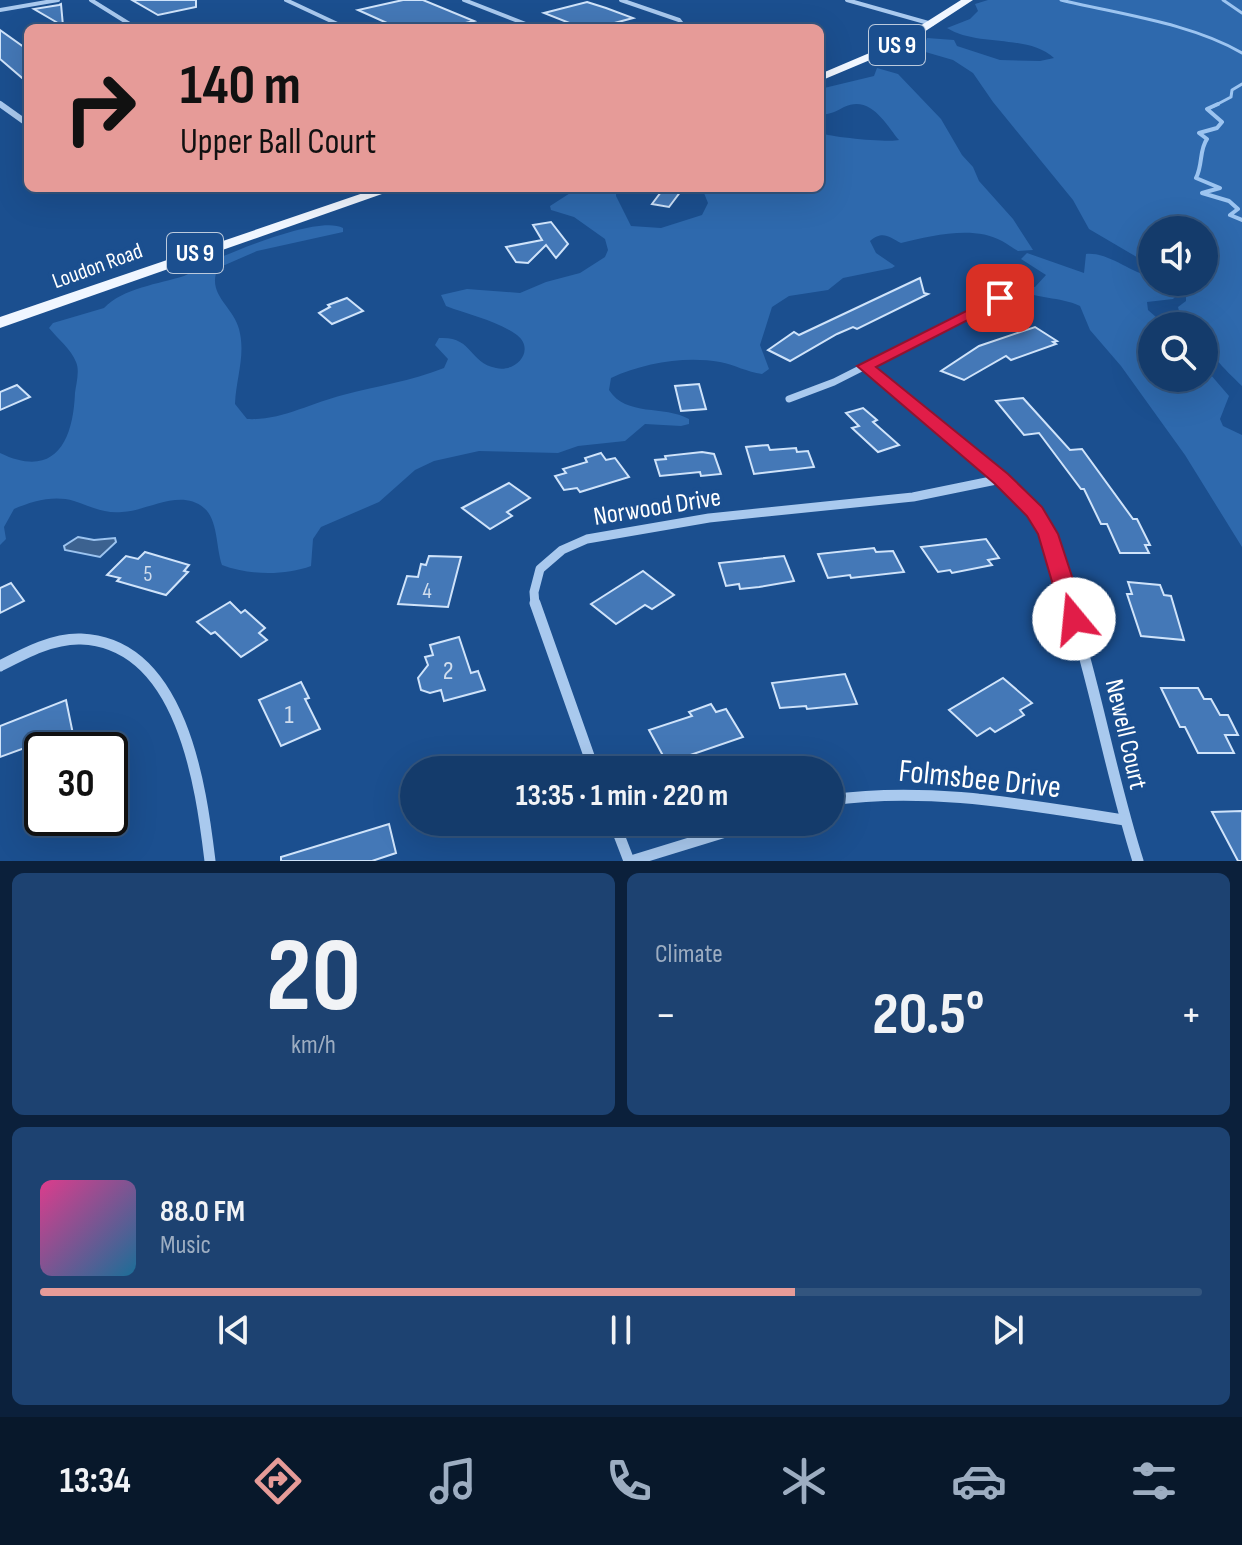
<!DOCTYPE html>
<html lang="en">
<head>
<meta charset="utf-8">
<style>
	body { margin:0; font-family:"Sofia Sans Condensed",sans-serif; background:#1d4271; color:#f1f3f6; height:100vh; display:flex; flex-direction:column; font-size:30px; white-space:nowrap }
	* { box-sizing:border-box; margin:0 }
	p { font-size:26px; color:#9dadc1 }
	.icon { flex:none; width:44px; height:44px; fill:none; stroke:currentColor; stroke-width:2; stroke-linecap:round; stroke-linejoin:round }
	.map { position:relative; height:861px; overflow:hidden }
	.panel { display:flex; flex-direction:column; gap:12px; padding:12px; background:#0b203b; flex:1 }
	.panel>* { flex:none }
	.guide { position:absolute; left:24px; top:24px; width:800px; height:168px; border-radius:12px; box-shadow:0 8px 32px #0002,0 0 0 2px #33557e; background:#e69b98; color:#111; overflow:hidden }
	.fabs { position:absolute; left:1138px; top:216px; display:grid; gap:16px }
	.fabs a { display:grid; place-items:center; width:80px; height:80px; border-radius:50%; background:#143b6b; box-shadow:0 8px 32px #0002,0 0 0 2px #33557e; font-size:40px }
	.speed { position:absolute; left:24px; top:732px; display:flex; gap:16px; font-size:40px; font-weight:700; text-align:center }
	.speed>* { display:grid; place-content:center; width:104px; height:104px; border-radius:50%; background:#143b6b; box-shadow:0 8px 32px #0002,0 0 0 2px #33557e; line-height:1 }
	.speed .limit { border:4px solid #111; border-radius:12px; background:#fff; color:#111 }
	.pin { position:absolute; display:grid; place-items:center; width:68px; height:68px; color:#fff; margin:-34px; border-radius:16px; box-shadow:0 4px 12px #0006 }
	.me { position:absolute; width:88px; margin:-44px; rotate:343deg; stroke-linejoin:round; filter:drop-shadow(0 0 6px #0008) }
	.turn { display:flex; align-items:center; gap:28px; height:168px; padding:0 24px; font-size:36px }
	.turn .icon { width:104px; height:104px; stroke-width:2.5 }
	.turn b { display:block; font-size:56px; line-height:68px }
	.big { font-size:60px; font-weight:700; line-height:1.1 }
	.panel .tile { flex:1; display:flex; flex-direction:column; justify-content:center; gap:12px; min-width:0; padding:0 28px; border-radius:12px; background:#1d4271 }
	.panel .dial { align-items:center; gap:0 }
	.dial b { font-size:104px; line-height:1 }
	.song { display:flex; align-items:center; gap:24px }
	.cover { width:96px; height:96px; border-radius:12px; background:linear-gradient(135deg,hsl(330 70% 55%),hsl(200 70% 35%)) }
	.played { height:8px; border-radius:4px; background:linear-gradient(90deg,#e69b98 65%,#33557e 65%) }
	.keys { display:flex; justify-content:space-around; direction:ltr }
	.heat { display:flex; justify-content:space-between; align-items:center; font-size:44px; direction:ltr }
	.panel .tiles { flex:1; display:grid; gap:12px; grid-template-columns:1fr 1fr }
	.tile:last-child { grid-column:span 2 }
	.trip { position:absolute; left:400px; top:756px; width:444px; height:80px; border-radius:40px; background:#143b6b; box-shadow:0 8px 32px #0002,0 0 0 2px #33557e; font-weight:700; line-height:80px; text-align:center }
	.tab-bar { display:flex; height:128px; justify-content:space-around; align-items:center; background:#08182b; color:#9dadc1 }
	.tab-bar .icon { width:56px; height:56px }
	.tab-bar .current { color:#e69b98 }
	.tab-bar b { font-size:36px; color:#f1f3f6 }
	.map>svg:first-child { display:block }
	.green { fill:#2e69ad }
	.water { fill:#3c6290; stroke:#9cc4f0; stroke-width:2 }
	.lines { fill:none; stroke-linecap:round; stroke-linejoin:round }
	.stream-far1 { stroke:#9cc4f0; stroke-width:3 }
	.stream { stroke:#9cc4f0; stroke-width:4 }
	.building { fill:#4478b7; stroke:#cfe3fa; stroke-width:2 }
	.minor-far4 { stroke:#a9c9ee; stroke-width:4 }
	.minor-far3 { stroke:#a9c9ee; stroke-width:6 }
	.minor-far2 { stroke:#a9c9ee; stroke-width:7 }
	.minor-far1 { stroke:#a9c9ee; stroke-width:9 }
	.minor { stroke:#a9c9ee; stroke-width:11 }
	.primary { fill:#f0f6ff; fill-rule:evenodd }
	.route { fill:#e11d48; stroke:#92132f; stroke-width:2 }
	.labels { text-anchor:middle; stroke-width:8; stroke-linejoin:round; paint-order:stroke }
	.far-street-label { font-size:22px; fill:#fff; stroke:#1b4f8f }
	.number-label { font-size:22px; fill:#d0dded }
	.shield { fill:#1b4f8f; stroke:#bbcadd; stroke-width:2 }
	.shield-label { font-size:24px; font-weight:bold; fill:#fff }
	.street-label { font-size:26px; fill:#fff; stroke:#1b4f8f }
	.near-number-label { font-size:26px; fill:#d0dded }
	.near-street-label { font-size:32px; fill:#fff; stroke:#1b4f8f }
</style>
</head>
<body>
<div class="map">
<svg width="1242" height="861" viewBox="0 0 1242 861">
	<rect width="100%" height="100%" fill="#1b4f8f"/>
	<g class="green">
		<path d="M 988,0 L 1242,0 L 1242,386 C 1224,368 1204,352 1204,326 L 1186,326 L 1182,323 L 1178,307 L 1186,301 L 1186,291 L 1174,282 L 1204,282 L 1204,230 L 1152,230 L 1152,266 L 1089,229 L 1073,200 L 993,102 L 973,73 L 953,60 L 922,51 L 927,38 L 954,40 L 957,46 L 1000,60 L 1040,61 L 1054,58 C 1028,34 977,47 947,28 L 970,19 L 978,11 L 975,4 Z"/>
		<path d="M 877,68 L 898,74 L 941,119 L 962,155 L 973,167 L 979,181 L 1013,219 L 1033,250 L 1018,251 C 1012,248 1008,244 1002,241 C 973,225 931,236 901,243 C 889,237 883,230 870,241 L 876,253 L 895,266 L 892,268 L 843,278 L 828,290 L 789,296 L 772,307 L 760,345 L 769,369 L 762,374 C 747,372 735,365 720,362 C 684,356 644,363 611,378 L 609,390 C 626,417 664,405 689,419 L 689,424 L 681,426 L 645,424 L 625,441 L 578,446 L 558,453 L 479,451 L 434,461 L 415,470 L 379,502 L 321,527 L 313,539 L 311,566 C 284,576 248,575 222,565 C 216,548 218,519 204,508 C 180,488 148,511 122,512 C 104,514 90,506 74,501 C 54,495 33,501 14,509 L 4,527 L 6,539 L 0,545 L 0,453 C 54,479 73,443 75,393 C 76,384 80,371 76,362 C 71,349 58,339 49,328 L 53,323 L 104,308 C 123,288 159,284 184,276 C 194,272 202,265 212,261 C 237,250 320,215 343,228 L 343,232 L 257,251 L 218,268 C 206,294 233,306 239,329 C 246,355 236,378 235,404 L 247,419 C 280,421 311,403 343,395 C 377,386 411,381 444,368 L 448,359 L 435,345 L 439,338 C 473,336 468,362 496,368 C 516,373 536,350 517,335 C 496,320 469,315 446,306 L 441,295 L 467,289 L 520,293 L 546,282 L 580,273 L 605,257 L 608,250 L 605,239 L 574,217 L 551,210 L 550,206 L 578,188 L 616,188 L 616,196 L 631,226 L 661,228 L 702,215 L 708,203 L 702,188 L 820,188 L 820,125 L 821,133 C 829,137 890,143 899,140 C 887,126 871,94 844,107 C 835,112 831,114 820,115 L 820,89 L 874,76 Z"/>
		<path d="M 1027,253 L 1084,273 L 1086,254 C 1109,252 1129,272 1152,277 L 1152,282 L 1163,282 L 1178,294 L 1173,299 L 1147,302 L 1148,310 L 1166,326 L 1152,326 L 1152,378 L 1204,378 L 1204,367 L 1229,396 L 1220,419 L 1223,426 L 1242,435 L 1242,547 L 1185,455 L 1121,366 L 1090,330 L 1080,306 C 1059,296 1037,300 1016,288 L 1035,287 L 1046,275 L 1021,259 Z"/>
	</g>
	<path class="water" d="M 78,537 L 94,540 L 115,538 L 116,542 L 100,557 L 65,550 L 64,546 Z"/>
	<g class="lines">
		<g class="stream-far1">
			<path d="M 1061,0 C 1118,14 1191,23 1242,53"/>
			<path d="M 1223,0 L 1242,13"/>
			<path d="M 1214,106 L 1231,97 L 1232,90 L 1242,84"/>
		</g>
		<path class="stream" d="M 1218,104 L 1207,109 L 1222,122 L 1217,128 L 1199,133 L 1207,139 C 1199,150 1203,165 1196,178 L 1220,188 L 1202,193 L 1229,201 L 1238,209 L 1230,215 L 1242,220"/>
	</g>
	<g class="building">
		<path d="M 132,0 L 196,0 L 196,7 L 158,15 Z"/>
		<path d="M 403,0 L 423,0 L 474,21 L 444,28 L 398,28 L 358,10 Z"/>
		<path d="M 587,2 L 606,8 L 633,18 L 596,28 L 582,28 L 544,13 Z"/>
		<path d="M 61,4 L 63,26 L 34,9 L 59,5 Z"/>
		<path d="M 0,30 L 28,50 L 28,83 L 0,59 Z"/>
		<path d="M 664,188 L 681,191 L 669,207 L 652,204 Z"/>
		<path d="M 551,222 L 568,244 L 556,258 L 546,245 L 528,263 L 516,262 L 506,247 L 542,240 L 533,225 Z"/>
		<path d="M 920,278 L 924,293 L 928,294 L 857,329 L 853,327 L 837,334 L 790,361 L 768,350 L 794,332 L 799,335 Z"/>
		<path d="M 347,298 L 363,311 L 332,324 L 319,313 L 330,307 L 328,305 Z"/>
		<path d="M 1035,327 L 1057,341 L 1053,342 L 1056,344 L 1011,360 L 1006,356 L 964,380 L 941,371 L 979,346 Z"/>
		<path d="M 699,384 L 706,409 L 681,411 L 675,386 Z"/>
		<path d="M 17,385 L 30,397 L 0,410 L 0,392 Z"/>
		<path d="M 1023,398 L 1070,450 L 1082,449 L 1133,519 L 1137,519 L 1150,545 L 1145,545 L 1149,553 L 1120,553 L 1107,524 L 1101,524 L 1084,489 L 1081,489 L 1039,433 L 1024,435 L 996,401 Z"/>
		<path d="M 863,408 L 877,420 L 873,422 L 899,445 L 878,452 L 852,428 L 859,426 L 846,413 Z"/>
		<path d="M 768,445 L 770,450 L 796,448 L 797,452 L 808,451 L 814,467 L 754,474 L 746,447 Z"/>
		<path d="M 702,452 L 714,454 L 721,474 L 701,476 L 700,472 L 660,476 L 655,460 L 666,459 L 665,456 Z"/>
		<path d="M 601,453 L 606,460 L 615,458 L 629,477 L 580,492 L 577,488 L 564,490 L 555,476 L 566,473 L 563,469 L 587,462 L 585,458 Z"/>
		<path d="M 509,483 L 530,498 L 507,512 L 512,516 L 490,529 L 462,508 Z"/>
		<path d="M 986,539 L 999,558 L 988,560 L 992,565 L 952,573 L 950,570 L 938,572 L 921,547 Z"/>
		<path d="M 874,548 L 876,552 L 893,551 L 904,572 L 851,578 L 850,575 L 828,578 L 818,554 Z"/>
		<path d="M 145,552 L 189,565 L 184,571 L 188,572 L 166,595 L 117,581 L 120,578 L 107,575 L 126,556 L 138,559 Z"/>
		<path d="M 429,556 L 461,557 L 448,607 L 398,604 L 407,576 L 418,577 L 421,564 L 426,565 Z"/>
		<path d="M 784,556 L 794,581 L 759,587 L 740,589 L 739,584 L 726,586 L 719,563 Z"/>
		<path d="M 643,571 L 674,595 L 652,609 L 645,605 L 616,624 L 591,604 Z"/>
		<path d="M 1128,582 L 1160,585 L 1164,595 L 1171,596 L 1184,640 L 1141,636 L 1127,594 L 1132,594 Z"/>
		<path d="M 11,583 L 24,601 L 0,613 L 0,588 Z"/>
		<path d="M 230,602 L 241,613 L 245,610 L 265,628 L 259,633 L 267,640 L 241,657 L 215,632 L 211,634 L 197,622 Z"/>
		<path d="M 459,637 L 471,673 L 478,671 L 485,690 L 444,701 L 441,690 L 430,693 L 421,690 L 418,678 L 428,665 L 425,657 L 433,655 L 430,645 Z"/>
		<path d="M 845,674 L 857,704 L 807,709 L 806,706 L 780,708 L 772,683 Z"/>
		<path d="M 1003,678 L 1032,703 L 1020,710 L 1024,715 L 995,732 L 990,728 L 977,736 L 949,710 Z"/>
		<path d="M 301,682 L 309,698 L 305,699 L 320,729 L 281,746 L 259,700 Z"/>
		<path d="M 1161,688 L 1198,688 L 1204,699 L 1211,699 L 1220,715 L 1228,715 L 1238,735 L 1225,735 L 1234,753 L 1198,753 L 1185,727 L 1180,727 Z"/>
		<path d="M 66,700 L 73,734 L 52,742 L 52,738 L 0,757 L 0,726 Z"/>
		<path d="M 711,704 L 716,712 L 726,709 L 743,737 L 667,763 L 649,730 L 692,716 L 689,712 Z"/>
		<path d="M 1242,811 L 1242,861 L 1238,861 L 1212,812 Z"/>
		<path d="M 389,824 L 396,853 L 372,861 L 281,861 L 281,857 Z"/>
	</g>
	<g class="lines">
		<g class="minor-far4">
			<path d="M 91,0 L 136,28"/>
			<path d="M 286,0 L 346,28"/>
			<path d="M 464,0 L 536,28"/>
			<path d="M 621,0 L 679,20 L 682,24 L 678,28"/>
			<path d="M 847,0 L 932,24"/>
			<path d="M 0,10 L 58,0"/>
		</g>
		<path class="minor-far3" d="M 0,104 L 28,124"/>
		<g class="minor-far2">
			<path d="M 865,366 L 906,400"/>
			<path d="M 789,399 L 834,382 L 1000,298"/>
		</g>
		<g class="minor-far1">
			<path d="M 904,398 C 944,431 1028,488 1048,534 C 1058,556 1063,582 1070,605"/>
			<path d="M 535,605 L 534,592 L 540,569 L 562,550 L 587,539 L 709,518 L 913,497 L 1001,479"/>
		</g>
		<g class="minor">
			<path d="M 535,603 L 594,770"/>
			<path d="M 1069,603 C 1096,688 1111,776 1138,861"/>
			<path d="M 0,666 C 25,653 53,638 81,639 C 182,643 201,786 210,861"/>
			<path d="M 830,800 C 930,786 1026,805 1125,820"/>
			<path d="M 614,822 L 629,861"/>
			<path d="M 631,861 L 758,822"/>
		</g>
		<g class="primary">
			<path d="M 961,0 L 973,0 L 901,47 L 820,81 L 820,74 L 893,43 Z"/>
			<path d="M 378,188 L 399,188 L 0,328 L 0,317 Z"/>
		</g>
	</g>
	<path class="route" d="M 1000,294 L 1005,295 L 1005,301 L 876,367 L 1008,474 L 1042,507 L 1058,534 L 1086,619 L 1082,625 L 1067,625 L 1063,619 L 1038,534 L 1027,516 L 994,483 L 857,366 Z"/>
	<g class="labels">
		<g class="far-street-label">
			<text transform="translate(97 265) rotate(-20)" y="8">Loudon Road</text>
		</g>
		<g class="number-label">
			<text x="148" y="581">5</text>
			<text x="427" y="598">4</text>
		</g>
		<g class="shield">
			<rect x="869" y="25" width="56" height="40" rx="6"/>
			<rect x="167" y="233" width="56" height="40" rx="6"/>
		</g>
		<g class="shield-label">
			<text x="897" y="53">US 9</text>
			<text x="195" y="261">US 9</text>
		</g>
		<g class="street-label">
			<text transform="translate(657 506) rotate(-9)" y="9">Norwood Drive</text>
			<text transform="translate(1127 734) rotate(77)" y="9">Newell Court</text>
		</g>
		<g class="near-number-label">
			<text x="448" y="679">2</text>
			<text x="289" y="723">1</text>
		</g>
		<g class="near-street-label">
			<text transform="translate(980 778) rotate(6)" y="11">Folmsbee Drive</text>
		</g>
	</g>
</svg>
<div class="fabs">
<a><svg class="icon" aria-label="sound" viewBox="0 0 24 24"><path d="M4 9h4l5-4v14l-5-4H4zM17 9q2 3 0 6"/></svg></a>
<a><svg class="icon" aria-label="search" viewBox="0 0 24 24"><circle cx="10" cy="10" r="6"/><path d="M15 15l6 6"/></svg></a>
</div>
<div class="speed"><div class="limit">30</div></div>
<div class="pin" style="left:1000px;top:298px;background:#d93025"><svg class="icon" aria-label="arrive" viewBox="0 0 24 24"><path d="M6 21V4h12l-3 4 3 4H6"/></svg></div>
<svg class="me" style="left:1074px;top:619px" viewBox="-20 -20 40 40"><circle r="19" fill="#fff"/><path d="M0-13L10 11 0 6-10 11z" fill="#e11d48"/></svg>
<div class="trip">13:35 · 1 min · 220 m</div>
<div class="guide">
<div class="turn"><svg class="icon" aria-label="right" viewBox="0 0 24 24"><path d="M7 20v-9h11M14 6l5 5-5 5"/></svg><div><b>140 m</b>Upper Ball Court</div></div>
</div>
</div>
<section class="panel">
<div class="tiles">
<div class="tile dial"><b>20</b><p>km/h</p></div>
<div class="tile"><p>Climate</p>
<div class="heat"><a>−</a><b class="big">20.5°</b><a>+</a></div>
</div>
<div class="tile">
<div class="song"><i class="cover"></i><div><b>88.0 FM</b><p>Music</p></div></div>
<div class="played"></div>
<div class="keys"><svg class="icon" aria-label="previous" viewBox="0 0 24 24"><path d="M18 5L8 12l10 7zM5 5v14"/></svg><svg class="icon" aria-label="pause" viewBox="0 0 24 24"><path d="M8 5v14M16 5v14"/></svg><svg class="icon" aria-label="next" viewBox="0 0 24 24"><path d="M6 5l10 7-10 7zM19 5v14"/></svg></div>
</div>
</div>
</section>
<nav class="tab-bar">
<b>13:34</b>
<svg class="icon current" aria-label="directions" viewBox="0 0 24 24"><path d="M12 3l9 9-9 9-9-9zM9 14v-3h6M13 9l2 2-2 2"/></svg>
<svg class="icon" aria-label="music" viewBox="0 0 24 24"><path d="M9 18V5l10-2v13"/><circle cx="6" cy="18" r="3"/><circle cx="16" cy="16" r="3"/></svg>
<svg class="icon" aria-label="phone" viewBox="0 0 24 24"><path d="M5 4h4l2 5-3 2q2 4 5 5l2-3 5 2v4C11 20 4 13 5 4z"/></svg>
<svg class="icon" aria-label="climate" viewBox="0 0 24 24"><path d="M12 3v18M4 7l16 10M4 17L20 7"/></svg>
<svg class="icon" aria-label="car" viewBox="0 0 24 24"><path d="M5 17H2v-5l4-1 3-4h7l3 4 3 1v5h-3M9 17h6M6 11h13"/><circle cx="7" cy="17" r="2"/><circle cx="17" cy="17" r="2"/></svg>
<svg class="icon" aria-label="filters" viewBox="0 0 24 24"><path d="M4 7h16M4 17h16"/><circle cx="9" cy="7" r="2"/><circle cx="15" cy="17" r="2"/></svg>
</nav>
</body>
</html>
